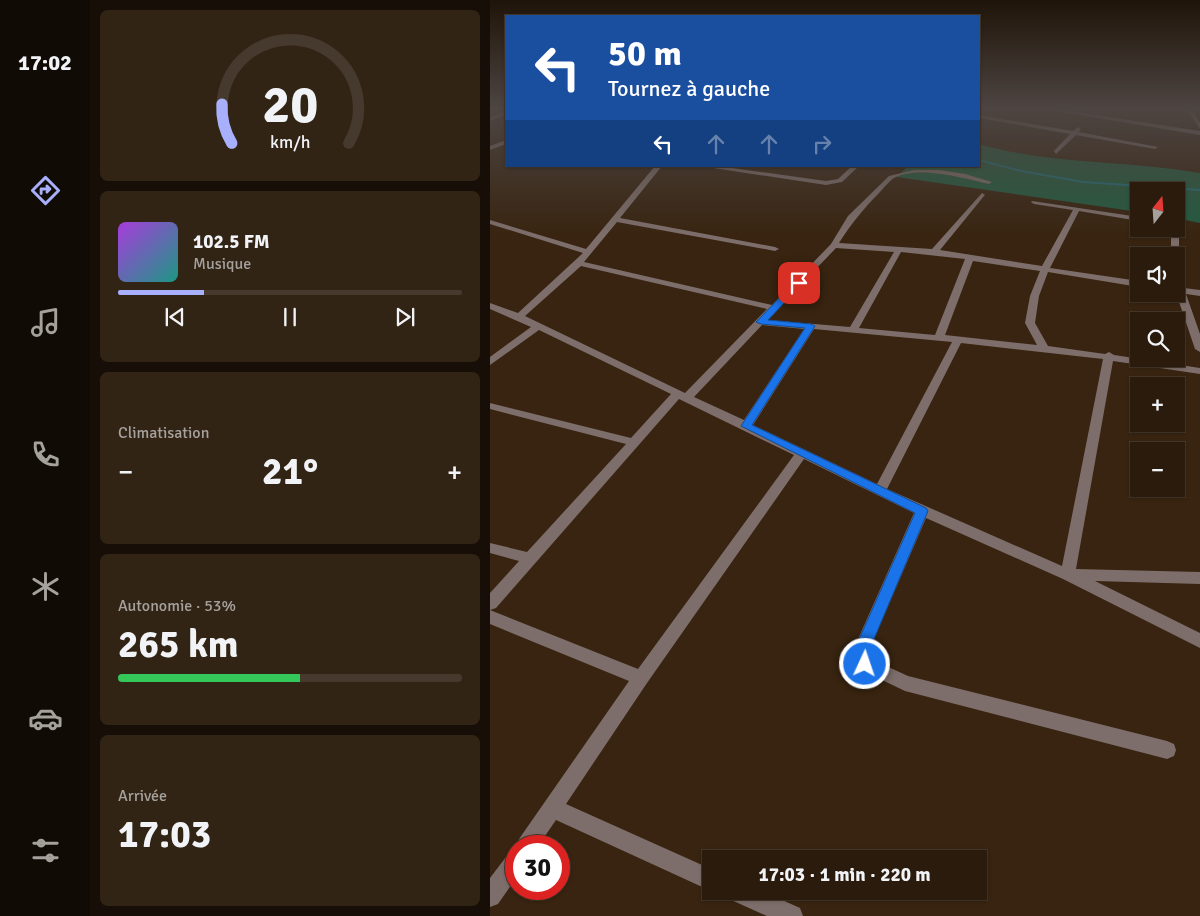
<!DOCTYPE html>
<html lang="fr">
<head>
<meta charset="utf-8">
<style>
	body { margin:0; font-family:Signika,sans-serif; background:#322415; color:#f1f3f6; height:100vh; display:flex; flex-direction:column; font-size:19px; white-space:nowrap }
	* { box-sizing:border-box; margin:0 }
	p { font-size:16px; color:#a5a19d }
	.icon { flex:none; width:28px; height:28px; fill:none; stroke:currentColor; stroke-width:2; stroke-linecap:round; stroke-linejoin:round }
	.map { position:relative; flex:1; overflow:hidden }
	.details { display:flex; flex-direction:column; gap:10px; padding:10px; background:#170f07; width:400px }
	.details>* { flex:none }
	.banner { position:absolute; left:15px; top:15px; width:475px; height:152px; border-radius:0px; box-shadow:0 1px 4px #0004,0 0 0 1px #46392d; background:#1a4fa0; color:#fff; overflow:hidden }
	.needle { width:32px; rotate:17deg }
	.tools { position:absolute; left:640px; top:182px; display:grid; gap:10px }
	.tools a { display:grid; place-items:center; width:55px; height:55px; border-radius:0px; background:#2a1b0c; box-shadow:0 1px 4px #0004,0 0 0 1px #46392d; font-size:25px }
	.speed { position:absolute; left:15px; top:835px; display:flex; gap:10px; font-size:25px; font-weight:700; text-align:center }
	.speed>* { display:grid; place-content:center; width:65px; height:65px; border-radius:50%; background:#2a1b0c; box-shadow:0 1px 4px #0004,0 0 0 1px #46392d; line-height:1 }
	.speed .limit { border:8px solid #d22; background:#fff; color:#111 }
	.pin { position:absolute; display:grid; place-items:center; width:42px; height:42px; color:#fff; margin:-21px; border-radius:10px; box-shadow:0 2px 8px #0006 }
	.me { position:absolute; width:55px; margin:-28px; rotate:3deg; stroke-linejoin:round; filter:drop-shadow(0 0 4px #0008) }
	.turn { display:flex; align-items:center; gap:18px; height:105px; padding:0 20px; font-size:22px }
	.turn .icon { width:65px; height:65px; stroke-width:2.5 }
	.turn b { display:block; font-size:35px; line-height:42px }
	.lanes { display:flex; align-items:center; height:48px; padding:0 20px; background:#0003; justify-content:center; gap:25px; direction:ltr }
	.lanes .off { opacity:.35 }
	.big { font-size:38px; font-weight:700; line-height:1.1 }
	.details .widget { flex:1; display:flex; flex-direction:column; justify-content:center; gap:8px; min-width:0; padding:0 18px; border-radius:8px; background:#322415 }
	.details .dial { align-items:center; gap:0 }
	.dial svg { height:130px; overflow:visible; fill:none; stroke:#46392d; stroke-width:7; stroke-linecap:round; text-anchor:middle }
	.dial text { fill:#f1f3f6; stroke:none }
	.song { display:flex; align-items:center; gap:15px }
	.cover { width:60px; height:60px; border-radius:8px; background:linear-gradient(135deg,hsl(280 70% 55%),hsl(170 70% 35%)) }
	.played { height:5px; border-radius:2px; background:linear-gradient(90deg,#a8b0fc 25%,#46392d 25%) }
	.keys { display:flex; justify-content:space-around; direction:ltr }
	.heat { display:flex; justify-content:space-between; align-items:center; font-size:28px; direction:ltr }
	.charge { height:8px; border-radius:4px; background:linear-gradient(90deg,#34c759 53%,#46392d 0) }
	.trip { position:absolute; left:212px; top:850px; width:285px; height:50px; border-radius:0px; background:#2a1b0c; box-shadow:0 1px 4px #0004,0 0 0 1px #46392d; font-weight:700; line-height:50px; text-align:center }
	main { display:flex; flex:1; min-height:0 }
	.dock { display:flex; flex-direction:column; width:90px; justify-content:space-around; align-items:center; background:#110b05; color:#a5a19d }
	.dock .icon { width:35px; height:35px }
	.dock .active { color:#a8b0fc }
	.dock b { font-size:22px; color:#f1f3f6 }
	.map>svg:first-child { display:block }
	.green { fill:#235b3f }
	.lines { fill:none; stroke-linecap:round; stroke-linejoin:round }
	.stream { fill:#236e76; fill-rule:evenodd }
	.minor { fill:#7d6e6b; fill-rule:evenodd }
	.route { fill:#1a73e8; stroke:#114b97 }
</style>
</head>
<body>
<main>
<nav class="dock">
<b>17:02</b>
<svg class="icon active" aria-label="directions" viewBox="0 0 24 24"><path d="M12 3l9 9-9 9-9-9zM9 14v-3h6M13 9l2 2-2 2"/></svg>
<svg class="icon" aria-label="music" viewBox="0 0 24 24"><path d="M9 18V5l10-2v13"/><circle cx="6" cy="18" r="3"/><circle cx="16" cy="16" r="3"/></svg>
<svg class="icon" aria-label="phone" viewBox="0 0 24 24"><path d="M5 4h4l2 5-3 2q2 4 5 5l2-3 5 2v4C11 20 4 13 5 4z"/></svg>
<svg class="icon" aria-label="climate" viewBox="0 0 24 24"><path d="M12 3v18M4 7l16 10M4 17L20 7"/></svg>
<svg class="icon" aria-label="car" viewBox="0 0 24 24"><path d="M5 17H2v-5l4-1 3-4h7l3 4 3 1v5h-3M9 17h6M6 11h13"/><circle cx="7" cy="17" r="2"/><circle cx="17" cy="17" r="2"/></svg>
<svg class="icon" aria-label="filters" viewBox="0 0 24 24"><path d="M4 7h16M4 17h16"/><circle cx="9" cy="7" r="2"/><circle cx="15" cy="17" r="2"/></svg>
</nav>
<section class="details">
<div class="widget dial"><svg viewBox="0 0 100 80">
<path d="M14 69A42 42 0 1 1 86 69"/>
<path d="M14 69A42 42 0 0 1 8 45" stroke="#a8b0fc"/>
<text x="50" y="56" font-size="32" font-weight="700">20</text>
<text x="50" y="72" font-size="11">km/h</text>
</svg></div>
<div class="widget">
<div class="song"><i class="cover"></i><div><b>102.5 FM</b><p>Musique</p></div></div>
<div class="played"></div>
<div class="keys"><svg class="icon" aria-label="previous" viewBox="0 0 24 24"><path d="M18 5L8 12l10 7zM5 5v14"/></svg><svg class="icon" aria-label="pause" viewBox="0 0 24 24"><path d="M8 5v14M16 5v14"/></svg><svg class="icon" aria-label="next" viewBox="0 0 24 24"><path d="M6 5l10 7-10 7zM19 5v14"/></svg></div>
</div>
<div class="widget"><p>Climatisation</p>
<div class="heat"><a>−</a><b class="big">21°</b><a>+</a></div>
</div>
<div class="widget"><p>Autonomie · 53%</p><b class="big">265 km</b><div class="charge"></div></div>
<div class="widget"><p>Arrivée</p><b class="big">17:03</b></div>
</section>
<div class="map">
<svg width="710" height="916" viewBox="0 0 710 916">
	<rect width="100%" height="100%" fill="#382410"/>
	<path class="green" d="M 489,144 C 561,165 637,160 710,173 L 710,223 L 686,218 L 686,191 L 649,191 L 649,212 L 407,177 L 418,166 L 489,166 Z"/>
	<g class="lines">
		<path class="stream" d="M 489,159 L 531,170 L 593,181 L 710,189 L 710,191 L 593,183 L 531,172 L 489,161 Z"/>
		<g class="minor">
			<path d="M 549,108 L 561,108 L 710,131 L 710,135 Z"/>
			<path d="M 589,108 L 648,108 L 646,109 Z"/>
			<path d="M 696,108 L 701,108 L 710,123 L 710,129 Z"/>
			<path d="M 16,111 L 16,115 L 0,121 L 0,117 Z"/>
			<path d="M 489,115 L 583,131 L 588,127 L 591,129 L 588,132 L 668,147 L 665,149 L 586,135 L 566,154 L 564,151 L 580,134 L 489,118 Z"/>
			<path d="M 16,140 L 16,144 L 0,150 L 0,146 Z"/>
			<path d="M 165,166 L 172,166 L 130,218 L 285,247 L 289,249 L 285,251 L 127,222 L 94,262 L 282,305 L 341,244 L 358,216 L 399,176 L 424,170 L 450,170 L 475,174 L 502,182 L 499,184 C 474,178 427,165 404,178 C 399,181 394,188 390,192 C 374,208 361,224 349,243 L 442,249 L 492,193 L 495,195 L 494,196 L 450,250 L 552,266 L 583,210 L 544,204 L 541,202 L 542,201 L 649,217 L 649,221 L 589,211 L 560,268 L 649,281 L 649,287 L 558,272 L 549,296 L 545,323 L 558,346 L 615,354 L 619,352 L 624,355 L 710,368 L 710,374 L 623,361 L 586,569 L 710,572 L 710,584 L 605,581 L 710,633 L 710,648 L 573,579 L 436,518 L 381,646 L 383,660 L 418,676 L 677,741 L 684,744 L 686,750 L 684,756 L 677,759 L 415,691 L 369,669 L 365,646 L 424,513 L 314,459 L 157,683 L 76,804 L 221,869 L 221,891 L 66,820 L 48,846 L 26,848 L 29,839 L 139,681 L 0,624 L 0,610 L 148,669 L 304,455 L 189,399 L 6,608 L 0,610 L 0,593 L 29,561 L 0,553 L 0,543 L 37,552 L 136,444 L 0,409 L 0,403 L 141,438 L 181,394 L 49,330 L 0,365 L 0,357 L 41,327 L 0,309 L 0,303 L 28,313 L 93,253 L 0,224 L 0,220 L 96,249 ZM 346,248 L 404,252 L 360,327 L 277,320 ZM 411,252 L 475,259 L 445,335 L 369,328 ZM 483,261 L 550,271 L 540,296 L 535,323 L 547,345 L 455,335 ZM 91,266 L 277,309 L 195,393 L 35,316 ZM 272,325 L 314,329 L 254,420 L 204,397 ZM 324,329 L 462,342 L 387,484 L 263,425 ZM 471,343 L 613,359 L 572,566 L 397,489 Z"/>
			<path d="M 210,166 L 228,166 L 336,181 L 348,179 L 362,166 L 369,166 L 352,182 L 336,185 Z"/>
			<path d="M 686,227 L 689,229 L 689,256 L 686,258 L 686,256 L 681,256 L 681,229 L 686,229 Z"/>
			<path d="M 686,274 L 690,277 L 694,288 L 710,290 L 710,296 L 696,294 L 710,334 L 710,352 L 705,349 L 686,293 Z"/>
			<path d="M 26,849 L 26,878 L 8,904 L 0,907 L 0,878 L 19,853 Z"/>
			<path d="M 236,891 L 272,891 L 310,908 L 313,916 L 277,916 L 239,899 Z"/>
		</g>
	</g>
	<linearGradient id="sky" x2="0" y2="1"><stop stop-color="#1f1409"/><stop offset="0.46" stop-color="#4d4542"/><stop offset="1" stop-color="#4d4542" stop-opacity="0"/></linearGradient>
	<rect width="710" height="236" fill="url(#sky)"/>
	<path class="route" d="M 306,281 L 313,283 L 278,320 L 321,324 L 325,326 L 262,425 L 436,508 L 438,511 L 381,646 L 382,664 L 380,669 L 375,671 L 369,669 L 366,646 L 425,513 L 251,426 L 315,328 L 271,324 L 266,322 Z"/>
</svg>
<div class="tools">
<a><svg class="needle" viewBox="-14 -14 28 28"><path d="M0-13l5 13h-10z" fill="#e53935"/><path d="M0 13l5-13h-10z" fill="#a5a19d"/></svg></a>
<a><svg class="icon" aria-label="sound" viewBox="0 0 24 24"><path d="M4 9h4l5-4v14l-5-4H4zM17 9q2 3 0 6"/></svg></a>
<a><svg class="icon" aria-label="search" viewBox="0 0 24 24"><circle cx="10" cy="10" r="6"/><path d="M15 15l6 6"/></svg></a>
<a>+</a>
<a>−</a>
</div>
<div class="speed"><div class="limit">30</div></div>
<div class="pin" style="left:309px;top:283px;background:#d93025"><svg class="icon" aria-label="arrive" viewBox="0 0 24 24"><path d="M6 21V4h12l-3 4 3 4H6"/></svg></div>
<svg class="me" style="left:375px;top:664px" viewBox="-20 -20 40 40"><circle r="17" fill="#1a73e8" stroke="#fff" stroke-width="3"/><path d="M0-11L8 9 0 5-8 9z" fill="#fff"/></svg>
<div class="trip">17:03 · 1 min · 220 m</div>
<div class="banner">
<div class="turn"><svg class="icon" aria-label="left" viewBox="0 0 24 24"><path d="M17 20v-9H6M10 6l-5 5 5 5"/></svg><div><b>50 m</b>Tournez à gauche</div></div>
<div class="lanes"><svg class="icon" aria-label="left" viewBox="0 0 24 24"><path d="M17 20v-9H6M10 6l-5 5 5 5"/></svg><svg class="icon off" aria-label="ahead" viewBox="0 0 24 24"><path d="M12 20V5M6 11l6-6 6 6"/></svg><svg class="icon off" aria-label="ahead" viewBox="0 0 24 24"><path d="M12 20V5M6 11l6-6 6 6"/></svg><svg class="icon off" aria-label="right" viewBox="0 0 24 24"><path d="M7 20v-9h11M14 6l5 5-5 5"/></svg></div>
</div>
</div>
</main>
</body>
</html>
